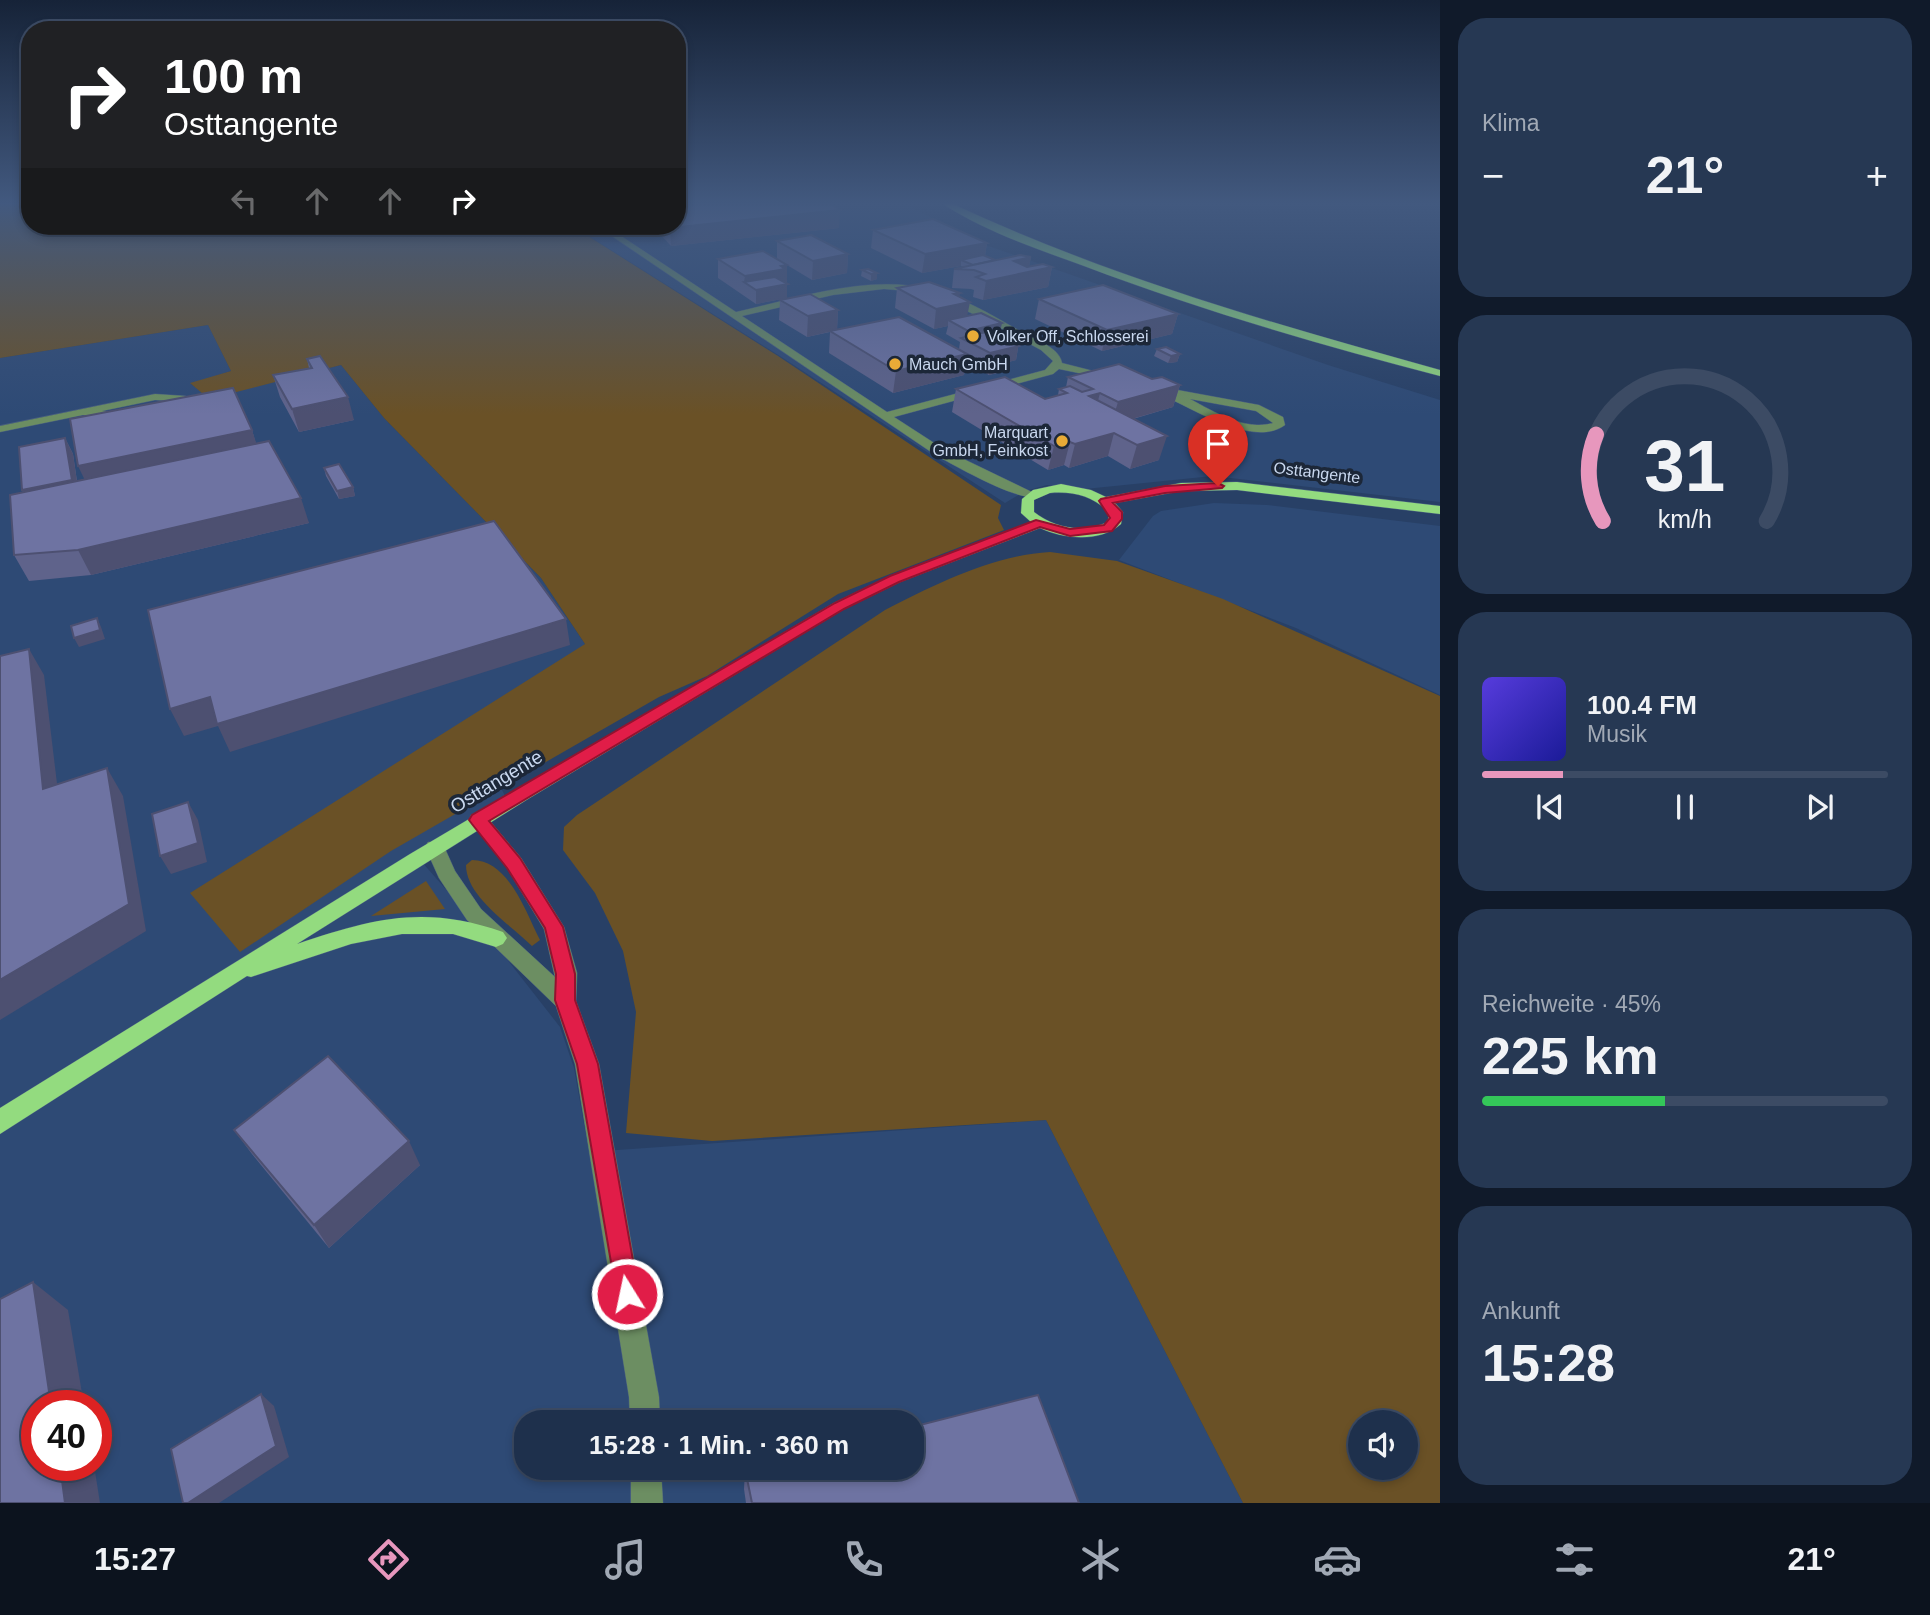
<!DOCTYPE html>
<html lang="de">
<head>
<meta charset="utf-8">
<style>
	body { margin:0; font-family:Arial,sans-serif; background:#263853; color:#f1f3f6; height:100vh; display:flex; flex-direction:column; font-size:26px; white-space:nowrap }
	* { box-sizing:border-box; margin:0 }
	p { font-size:23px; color:#a1a9b5 }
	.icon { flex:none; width:38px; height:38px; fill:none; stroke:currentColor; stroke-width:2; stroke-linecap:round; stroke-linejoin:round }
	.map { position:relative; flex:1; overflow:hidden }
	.details { display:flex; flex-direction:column; gap:18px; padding:18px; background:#101a2a; width:490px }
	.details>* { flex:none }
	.guide { position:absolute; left:21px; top:21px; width:665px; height:214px; border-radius:28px; box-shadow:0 4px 10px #0003,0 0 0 2px #3c4b64; background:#202124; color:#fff; overflow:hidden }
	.controls { position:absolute; left:1348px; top:1410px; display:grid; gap:14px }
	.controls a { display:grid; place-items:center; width:70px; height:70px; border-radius:50%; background:#1e304c; box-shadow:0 4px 10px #0003,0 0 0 2px #3c4b64; font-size:35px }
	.speed { position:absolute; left:21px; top:1390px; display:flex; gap:14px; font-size:35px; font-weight:700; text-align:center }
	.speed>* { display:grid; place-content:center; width:91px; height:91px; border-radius:50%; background:#1e304c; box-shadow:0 4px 10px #0003,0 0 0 2px #3c4b64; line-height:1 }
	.speed .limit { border:10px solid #d22; background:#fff; color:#111 }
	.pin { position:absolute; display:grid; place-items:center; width:60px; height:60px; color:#fff; margin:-72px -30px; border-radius:50% 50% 50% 0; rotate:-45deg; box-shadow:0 0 7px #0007 }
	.pin .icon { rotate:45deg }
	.me { position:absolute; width:77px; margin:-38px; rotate:350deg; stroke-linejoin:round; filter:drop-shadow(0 0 5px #0008) }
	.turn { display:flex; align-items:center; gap:24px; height:147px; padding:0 28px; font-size:32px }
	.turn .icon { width:91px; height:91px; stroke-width:2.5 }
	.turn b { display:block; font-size:49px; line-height:60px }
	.lanes { display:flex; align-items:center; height:66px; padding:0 28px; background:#0003; justify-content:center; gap:35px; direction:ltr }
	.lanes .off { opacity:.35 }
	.big { font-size:52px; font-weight:700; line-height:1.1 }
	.details .card { flex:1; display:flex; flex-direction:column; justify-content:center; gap:10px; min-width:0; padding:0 24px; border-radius:28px; background:#263853 }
	.details .dial { align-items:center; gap:0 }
	.dial svg { height:182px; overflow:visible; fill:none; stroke:#3c4b64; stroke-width:7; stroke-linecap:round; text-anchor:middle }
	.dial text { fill:#f1f3f6; stroke:none }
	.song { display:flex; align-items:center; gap:21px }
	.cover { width:84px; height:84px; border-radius:10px; background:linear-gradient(135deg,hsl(250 70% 55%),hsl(240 70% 35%)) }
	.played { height:7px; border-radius:4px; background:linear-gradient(90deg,#e797bd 20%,#3c4b64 20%) }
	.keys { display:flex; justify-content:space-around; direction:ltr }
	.heat { display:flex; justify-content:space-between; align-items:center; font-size:38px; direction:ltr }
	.charge { height:10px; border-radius:5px; background:linear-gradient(90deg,#34c759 45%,#3c4b64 0) }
	.trip { position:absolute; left:514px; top:1410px; width:410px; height:70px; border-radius:28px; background:#1e304c; box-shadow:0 4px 10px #0003,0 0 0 2px #3c4b64; font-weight:700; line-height:70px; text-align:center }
	.tabs { display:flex; height:112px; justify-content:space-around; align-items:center; background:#0c131e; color:#a1a9b5 }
	.tabs .icon { width:49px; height:49px }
	.tabs .current { color:#e797bd }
	.tabs b { font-size:32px; color:#f1f3f6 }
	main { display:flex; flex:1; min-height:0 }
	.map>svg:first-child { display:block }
	.built { fill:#2e4a75; fill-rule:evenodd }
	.green { fill:#6a5126; fill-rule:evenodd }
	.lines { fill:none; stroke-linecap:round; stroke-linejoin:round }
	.minor-casing { stroke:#485e81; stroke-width:1 }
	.major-casing { stroke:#485e81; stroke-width:1 }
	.minor { fill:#6c8e62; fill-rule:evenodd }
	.major { fill:#93db7f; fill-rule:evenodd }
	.wall { fill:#5f638b }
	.shaded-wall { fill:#4d5071 }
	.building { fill:#6e73a2; stroke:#4d5071; stroke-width:2 }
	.route { fill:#e11d48; stroke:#92132f; stroke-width:2 }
	.poi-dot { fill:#e8ab37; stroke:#1c2738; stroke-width:2.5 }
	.labels { text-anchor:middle; stroke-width:7; stroke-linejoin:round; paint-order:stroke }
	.far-poi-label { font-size:16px; fill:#c9d8ef; stroke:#1c2738; text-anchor:start }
	.far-street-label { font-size:16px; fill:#c9d8ef; stroke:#1c2738 }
	.street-label { font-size:19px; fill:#c9d8ef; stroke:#1c2738 }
</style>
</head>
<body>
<main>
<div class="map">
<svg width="1440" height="1503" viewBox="0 0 1440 1503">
	<rect width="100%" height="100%" fill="#284066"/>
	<g class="built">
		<path d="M 677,204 L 905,204 L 980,243 L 1328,365 L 1440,400 L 1440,502 L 1213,476 L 1085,489 L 1047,485 L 1025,491 L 1005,503 L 780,356 L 573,226 L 677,226 Z"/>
		<path d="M 208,325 L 231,371 L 191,384 L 210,398 L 341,365 L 384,418 L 541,578 L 585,644 L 481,747 L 506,798 L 414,853 L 506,958 L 560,1027 L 574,1068 L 589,1152 L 1046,1120 L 1243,1503 L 0,1503 L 0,358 ZM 37,1405 L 96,1405 L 96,1465 L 37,1465 ZM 527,1423 L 912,1423 L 912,1468 L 527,1468 Z"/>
		<path d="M 1214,503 L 1267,505 L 1440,526 L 1440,695 L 1296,628 L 1119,560 L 1153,516 L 1161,511 Z"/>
	</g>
	<g class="green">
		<path d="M 0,204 L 30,204 L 30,226 L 572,226 L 778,356 L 1001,505 L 998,518 L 1004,530 L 838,594 L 707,676 L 659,697 L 391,851 L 240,952 L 190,893 L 585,644 L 541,578 L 384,418 L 341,365 L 209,399 L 190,383 L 231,371 L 208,325 L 0,358 Z"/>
		<path d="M 1050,552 L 1117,561 L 1223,599 L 1440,696 L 1440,1503 L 1243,1503 L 1046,1120 L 712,1141 L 626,1133 L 636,1012 L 623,951 L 595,893 L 563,850 L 564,827 L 577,815 L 885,610 C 936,584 993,555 1050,552 ZM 1360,1423 L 1405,1423 L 1405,1468 L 1360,1468 Z"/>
		<path d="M 472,860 C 509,860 526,913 540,940 L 532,946 C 511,925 466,897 466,865 Z"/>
		<path d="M 426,881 L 445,909 L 371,916 Z"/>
	</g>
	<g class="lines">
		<defs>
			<g id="minor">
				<path d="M 597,226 L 606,226 L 736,312 C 799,298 866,274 930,289 C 963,297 993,316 1022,332 C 1035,339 1060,348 1062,363 L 1117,377 L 1112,380 L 1059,369 L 1053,374 L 894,417 L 945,450 L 1038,495 C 1025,506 954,465 937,456 ZM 884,289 C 943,292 990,323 1041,350 L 1053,361 L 1045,370 L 887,412 L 742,316 L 833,295 Z"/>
				<path d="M 1156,386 L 1259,405 L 1283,417 L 1285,425 C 1251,450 1186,403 1152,391 L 1151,389 ZM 1190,399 L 1256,411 L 1273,423 C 1244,431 1215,412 1190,399 Z"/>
				<path d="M 155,394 L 186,396 L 190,411 L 182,417 L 174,417 L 172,415 L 178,410 L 177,401 L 155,400 L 102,411 L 131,416 L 131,420 L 127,421 L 83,415 L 0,432 L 0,426 Z"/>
				<path d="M 478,813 L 485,815 L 521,858 L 564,927 L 577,973 L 576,1001 L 599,1064 L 659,1397 L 660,1423 L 630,1423 L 629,1397 L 575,1064 L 556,1006 L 467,920 L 439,878 L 425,847 L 428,842 L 442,842 L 455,871 L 481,909 L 555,977 L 544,929 L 507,868 L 469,820 L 471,815 Z"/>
				<path d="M 631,1468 L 661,1468 L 663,1503 L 631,1503 Z"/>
			</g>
			<g id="major">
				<path d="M 943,204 L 953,204 C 1109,277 1274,324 1440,370 L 1440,376 C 1320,345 1200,310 1084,266 C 1037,249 984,231 943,204 Z"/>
				<path d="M 1237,482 L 1440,506 L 1440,514 L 1237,490 L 1181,491 L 1115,503 L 1123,512 L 1121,524 C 1100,543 1063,539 1040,528 L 900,582 L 844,609 L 528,799 L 297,944 C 374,918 425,905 503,932 L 507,938 L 503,944 L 496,947 L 453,934 L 402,934 L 351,944 L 251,977 L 247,976 L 0,1134 L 0,1108 L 410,854 L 834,603 L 890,576 L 1031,522 L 1021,513 L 1022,499 L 1033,490 L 1061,484 L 1091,490 L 1106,497 L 1181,483 ZM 1050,493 C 1073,491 1094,496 1109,513 L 1108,522 C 1083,533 1056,529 1034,512 L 1034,500 Z"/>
			</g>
		</defs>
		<use href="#minor" class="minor-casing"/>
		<use href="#major" class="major-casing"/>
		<use href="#minor" class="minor"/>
		<use href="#major" class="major"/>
	</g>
	<g class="wall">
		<path d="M 647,226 L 677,226 L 839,228 L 671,246 L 659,233 L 652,233 Z"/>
		<path d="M 873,230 L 987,243 L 985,256 L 995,260 L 1031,257 L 1029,266 L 1052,267 L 1048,287 L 983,300 L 973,297 L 974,290 L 971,289 L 952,288 L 954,269 L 963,267 L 961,266 L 922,273 L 871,248 Z"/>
		<path d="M 777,241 L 848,254 L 847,273 L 812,280 L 787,265 L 787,298 L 756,304 L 718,278 L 718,259 L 777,259 Z"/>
		<path d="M 868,269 L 877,279 L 871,281 L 861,276 L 862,270 Z"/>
		<path d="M 897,288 L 960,297 L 967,316 L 1000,334 L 1019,342 L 1016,360 L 1001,364 L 1001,372 L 989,375 L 975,367 L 976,361 L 967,356 L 964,375 L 893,393 L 829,353 L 830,332 L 807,337 L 779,320 L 780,300 L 838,310 L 837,330 L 959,349 L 960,342 L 946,334 L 948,326 L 934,329 L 895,308 Z"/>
		<path d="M 1039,299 L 1178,314 L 1172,334 L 1102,351 L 1035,319 Z"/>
		<path d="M 1157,349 L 1180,354 L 1177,362 L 1168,363 L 1154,356 Z"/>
		<path d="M 307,359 L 354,420 L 299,432 L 280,397 L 273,375 L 309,368 Z"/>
		<path d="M 1068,377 L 1152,379 L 1180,385 L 1173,407 L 1133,419 L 1159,460 L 1130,469 L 1108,456 L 1069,468 L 1064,465 L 1048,470 L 952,412 L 956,389 L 1045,399 L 1058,395 L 1059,389 L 1066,387 Z"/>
		<path d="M 252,430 L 256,444 L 309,523 L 91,575 L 29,581 L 14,555 L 23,492 L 22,490 L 65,438 L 73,454 L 77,481 Z"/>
		<path d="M 324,468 L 353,487 L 355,496 L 339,499 L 326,476 Z"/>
		<path d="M 234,1130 L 420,1165 L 329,1248 L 252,1154 Z"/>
		<path d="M 745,1469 L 1079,1503 L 746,1503 L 744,1489 Z"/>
	</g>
	<g class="shaded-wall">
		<path d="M 840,210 L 839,228 L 671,246 L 670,228 Z"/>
		<rect x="652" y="226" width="7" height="7"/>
		<path d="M 987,243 L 984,261 L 961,260 L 961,266 L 922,273 L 925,254 Z"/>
		<path d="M 848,254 L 847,273 L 812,280 L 813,261 Z"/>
		<path d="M 1031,257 L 1028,272 L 1052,267 L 1048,287 L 983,300 L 986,281 L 1014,261 Z"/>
		<path d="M 787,265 L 787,298 L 756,304 L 756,290 L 744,282 L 745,276 Z"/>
		<path d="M 877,273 L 877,279 L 871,281 L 871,274 Z"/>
		<path d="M 960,293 L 958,304 L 970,302 L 966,322 L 948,320 L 948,326 L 934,329 L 936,309 L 954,294 Z"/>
		<path d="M 838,310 L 837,330 L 807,337 L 808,316 Z"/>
		<path d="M 1178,314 L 1172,334 L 1102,351 L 1107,330 Z"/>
		<path d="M 1002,323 L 999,337 L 966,341 L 968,331 Z"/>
		<path d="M 1019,342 L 1016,360 L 990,367 L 988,366 L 990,353 Z"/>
		<path d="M 967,354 L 964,375 L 893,393 L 896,371 Z"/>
		<path d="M 1180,354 L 1177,362 L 1168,363 L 1171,356 Z"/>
		<path d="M 1002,364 L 1001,372 L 989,375 L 990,367 Z"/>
		<path d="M 1180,385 L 1173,407 L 1111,425 L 1118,402 Z"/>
		<path d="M 1100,393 L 1094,416 L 1089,396 Z"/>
		<path d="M 348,397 L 354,420 L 299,432 L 292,409 Z"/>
		<path d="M 252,430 L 262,461 L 93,497 L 78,466 Z"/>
		<path d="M 1114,433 L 1108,456 L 1069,468 L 1075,444 Z"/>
		<path d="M 1167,436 L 1159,460 L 1130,469 L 1137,445 Z"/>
		<path d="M 65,438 L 73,454 L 79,496 L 31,507 L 22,490 Z"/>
		<path d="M 1070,442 L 1064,465 L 1048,470 L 1054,446 Z"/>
		<path d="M 353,487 L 355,496 L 339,499 L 337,491 Z"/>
		<path d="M 301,498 L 309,523 L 91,575 L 78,550 Z"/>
		<path d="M 97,618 L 101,627 L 105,639 L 79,647 L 74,638 Z"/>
		<path d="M 566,619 L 570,645 L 230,752 L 218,726 L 184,736 L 170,709 L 210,697 Z"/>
		<path d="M 29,649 L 44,675 L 61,817 L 43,789 Z"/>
		<path d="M 107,768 L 123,796 L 146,931 L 0,1020 L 0,980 Z"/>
		<path d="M 188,802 L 198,820 L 207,862 L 171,874 L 160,856 Z"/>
		<path d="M 409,1141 L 420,1165 L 329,1248 L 314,1225 Z"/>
		<path d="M 33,1282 L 68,1310 L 84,1405 L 51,1405 Z"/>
		<path d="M 261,1394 L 274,1406 L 289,1457 L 219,1503 L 188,1503 Z"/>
		<path d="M 60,1465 L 94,1465 L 100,1503 L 65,1503 Z"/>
	</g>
	<g class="building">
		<path d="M 677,204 L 831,204 L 840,210 L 670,228 L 668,226 L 677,226 Z"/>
		<path d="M 933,219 L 987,243 L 925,254 L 873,230 Z"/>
		<path d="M 811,235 L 848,254 L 813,261 L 777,241 Z"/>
		<path d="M 763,251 L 787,265 L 781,266 L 785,269 L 745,276 L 718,259 Z"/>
		<path d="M 983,255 L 995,260 L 973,265 L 961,260 Z"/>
		<path d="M 1020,255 L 1031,257 L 1014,261 L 1027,267 L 1043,264 L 1052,267 L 986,281 L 976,277 L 985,274 L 974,270 L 954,269 Z"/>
		<path d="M 868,269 L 877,273 L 871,274 L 862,270 Z"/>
		<path d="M 775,277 L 788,284 L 756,290 L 744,282 Z"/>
		<path d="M 929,282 L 960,293 L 954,294 L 970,302 L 936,309 L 897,288 Z"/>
		<path d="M 1103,285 L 1178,314 L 1107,330 L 1039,299 Z"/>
		<path d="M 810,294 L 838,310 L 808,316 L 780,300 Z"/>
		<path d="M 981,313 L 1002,323 L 968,331 L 948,320 Z"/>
		<path d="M 899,317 L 967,354 L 896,371 L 830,331 Z"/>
		<path d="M 990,331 L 1019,342 L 1014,343 L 1019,346 L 990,353 L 961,338 Z"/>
		<path d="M 1166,347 L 1180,354 L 1171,356 L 1157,349 Z"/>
		<path d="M 320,356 L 348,397 L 292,409 L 273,375 L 312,368 L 307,359 Z"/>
		<path d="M 976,360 L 1002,364 L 990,367 Z"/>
		<path d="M 1119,364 L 1152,379 L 1162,377 L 1180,385 L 1118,402 L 1100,393 L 1089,396 L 1167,436 L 1137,445 L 1114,433 L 1075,444 L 1070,442 L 1054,446 L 956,389 L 1005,377 L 1045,399 L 1067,393 L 1059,389 L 1070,386 L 1082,392 L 1093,389 L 1068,377 Z"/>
		<path d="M 233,388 L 252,430 L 78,466 L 70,419 Z"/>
		<path d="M 65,438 L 72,480 L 22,490 L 19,447 Z"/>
		<path d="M 269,441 L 301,498 L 78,550 L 14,555 L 10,495 Z"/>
		<path d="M 339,464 L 353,487 L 337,491 L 324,468 Z"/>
		<path d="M 494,521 L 566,619 L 217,724 L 210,697 L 170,709 L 148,610 Z"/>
		<path d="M 97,618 L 100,630 L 74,638 L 71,626 Z"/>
		<path d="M 29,649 L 43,789 L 107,768 L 129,904 L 0,980 L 0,656 Z"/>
		<path d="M 188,802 L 198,843 L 160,856 L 152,814 Z"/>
		<path d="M 328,1056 L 409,1141 L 314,1225 L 234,1130 Z"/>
		<path d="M 33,1282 L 51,1405 L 37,1405 L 37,1465 L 60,1465 L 65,1503 L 0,1503 L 0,1299 Z"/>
		<path d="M 261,1394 L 276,1446 L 188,1503 L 183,1503 L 171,1449 Z"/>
		<path d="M 1038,1395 L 1079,1503 L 752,1503 L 745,1469 L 912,1468 L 912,1427 Z"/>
	</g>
	<linearGradient id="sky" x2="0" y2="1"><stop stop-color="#162338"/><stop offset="0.49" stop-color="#42597f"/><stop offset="1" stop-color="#42597f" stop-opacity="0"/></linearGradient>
	<rect width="1440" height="415" fill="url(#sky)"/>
	<path class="route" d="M 1218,483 L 1224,486 L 1222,488 L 1165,493 L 1113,503 L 1122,512 L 1122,519 L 1112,531 L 1070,536 L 1040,527 L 899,582 L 844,609 L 489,821 L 520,858 L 563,927 L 575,974 L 575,1000 L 598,1064 L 639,1294 L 636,1303 L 627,1307 L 618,1303 L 577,1064 L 555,1000 L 556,974 L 545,928 L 507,868 L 472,824 L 469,820 L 472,815 L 835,603 L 890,576 L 1036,520 L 1070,529 L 1104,525 L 1110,518 L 1099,501 L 1101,499 L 1165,486 Z"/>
	<g class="poi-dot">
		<circle cx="973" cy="336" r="7"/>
		<circle cx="895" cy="364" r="7"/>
		<circle cx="1062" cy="441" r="7"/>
	</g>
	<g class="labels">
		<g class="far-poi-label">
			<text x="987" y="342">Volker Off, Schlosserei</text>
			<text x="909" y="370">Mauch GmbH</text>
			<text x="1048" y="438" text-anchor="end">Marquart<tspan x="1048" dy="18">GmbH, Feinkost</tspan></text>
		</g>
		<g class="far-street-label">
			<text transform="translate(1317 472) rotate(7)" y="6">Osttangente</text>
		</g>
		<g class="street-label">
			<text transform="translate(496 781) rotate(-31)" y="7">Osttangente</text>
		</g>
	</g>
</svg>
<div class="controls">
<a><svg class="icon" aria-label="sound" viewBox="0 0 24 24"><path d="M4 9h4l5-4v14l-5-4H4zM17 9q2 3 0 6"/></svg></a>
</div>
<div class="speed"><div class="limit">40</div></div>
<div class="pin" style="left:1218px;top:486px;background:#d93025"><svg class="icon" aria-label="arrive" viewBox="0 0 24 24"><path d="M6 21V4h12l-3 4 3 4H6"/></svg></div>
<svg class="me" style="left:627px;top:1294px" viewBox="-20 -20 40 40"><circle r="17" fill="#e11d48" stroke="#fff" stroke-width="3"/><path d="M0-11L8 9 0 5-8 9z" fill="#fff"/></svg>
<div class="trip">15:28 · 1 Min. · 360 m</div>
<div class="guide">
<div class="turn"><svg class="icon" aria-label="right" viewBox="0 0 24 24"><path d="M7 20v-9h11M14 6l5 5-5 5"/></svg><div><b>100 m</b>Osttangente</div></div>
<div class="lanes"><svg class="icon off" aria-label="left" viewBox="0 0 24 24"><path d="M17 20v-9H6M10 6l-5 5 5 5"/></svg><svg class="icon off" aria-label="ahead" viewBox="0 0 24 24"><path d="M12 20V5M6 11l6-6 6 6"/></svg><svg class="icon off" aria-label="ahead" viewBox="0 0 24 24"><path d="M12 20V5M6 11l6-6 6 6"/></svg><svg class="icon" aria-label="right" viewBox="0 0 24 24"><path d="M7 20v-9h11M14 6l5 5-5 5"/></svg></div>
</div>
</div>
<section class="details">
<div class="card"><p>Klima</p>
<div class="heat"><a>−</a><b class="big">21°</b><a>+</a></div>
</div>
<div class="card dial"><svg viewBox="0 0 100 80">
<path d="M14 69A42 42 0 1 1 86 69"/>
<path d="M14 69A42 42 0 0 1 11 31" stroke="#e797bd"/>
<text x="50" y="56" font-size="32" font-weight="700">31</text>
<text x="50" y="72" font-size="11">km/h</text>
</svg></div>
<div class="card">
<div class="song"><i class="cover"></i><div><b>100.4 FM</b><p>Musik</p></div></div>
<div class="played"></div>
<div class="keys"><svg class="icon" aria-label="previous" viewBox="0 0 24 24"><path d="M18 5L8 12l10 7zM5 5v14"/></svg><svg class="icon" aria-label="pause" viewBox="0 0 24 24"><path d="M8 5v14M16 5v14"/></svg><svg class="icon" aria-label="next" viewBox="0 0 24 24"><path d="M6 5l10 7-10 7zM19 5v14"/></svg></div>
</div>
<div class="card"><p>Reichweite · 45%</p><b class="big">225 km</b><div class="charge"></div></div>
<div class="card"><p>Ankunft</p><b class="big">15:28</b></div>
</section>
</main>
<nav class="tabs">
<b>15:27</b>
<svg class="icon current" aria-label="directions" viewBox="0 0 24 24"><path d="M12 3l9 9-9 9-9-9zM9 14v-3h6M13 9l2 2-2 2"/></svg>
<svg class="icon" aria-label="music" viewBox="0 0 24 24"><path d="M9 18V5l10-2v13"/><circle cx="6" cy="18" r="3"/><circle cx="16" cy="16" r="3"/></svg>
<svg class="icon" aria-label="phone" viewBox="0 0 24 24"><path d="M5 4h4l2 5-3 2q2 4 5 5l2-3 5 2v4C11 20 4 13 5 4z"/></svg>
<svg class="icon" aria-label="climate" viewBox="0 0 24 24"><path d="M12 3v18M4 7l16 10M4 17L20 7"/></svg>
<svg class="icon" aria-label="car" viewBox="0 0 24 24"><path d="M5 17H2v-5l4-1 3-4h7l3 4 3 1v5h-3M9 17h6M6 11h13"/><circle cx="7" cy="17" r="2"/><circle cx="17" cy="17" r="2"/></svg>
<svg class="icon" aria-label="filters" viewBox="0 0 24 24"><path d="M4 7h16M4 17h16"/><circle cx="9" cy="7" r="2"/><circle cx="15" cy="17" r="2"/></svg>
<b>21°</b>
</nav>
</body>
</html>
